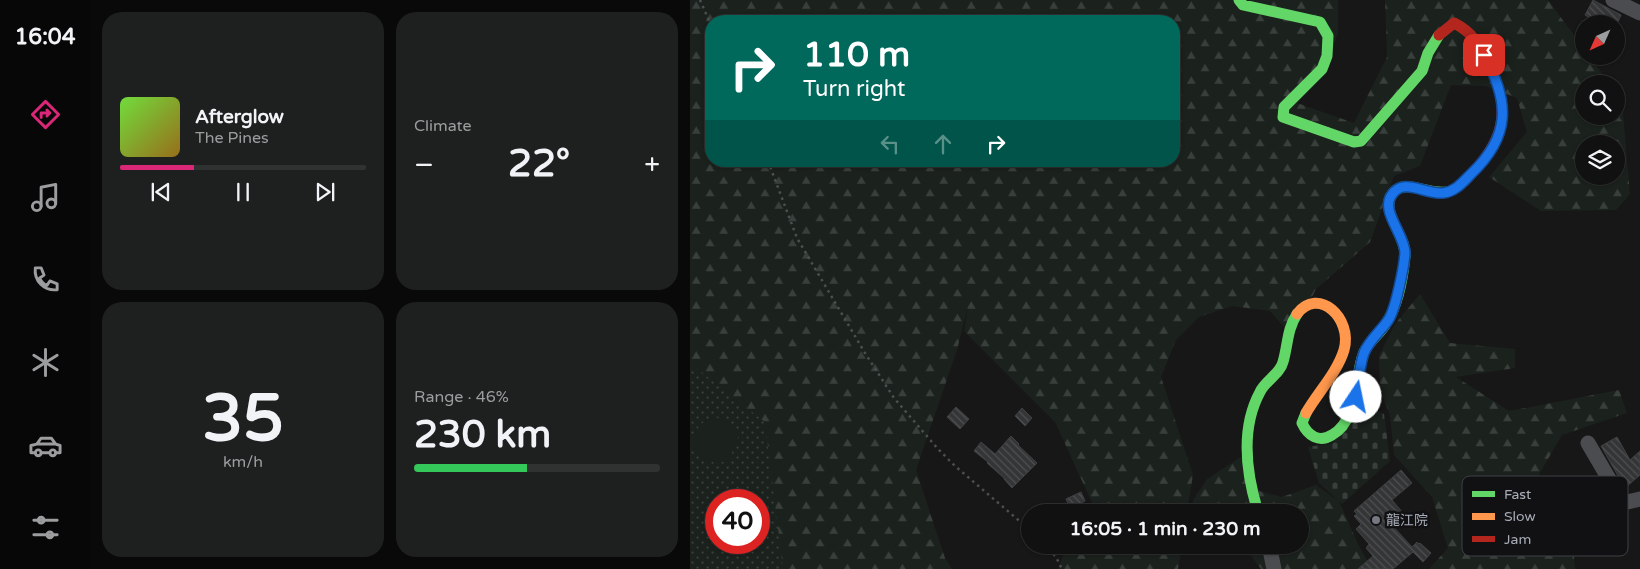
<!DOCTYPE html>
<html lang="en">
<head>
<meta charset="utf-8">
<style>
	body { margin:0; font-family:"Varela Round","Noto Sans JP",sans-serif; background:#1e1f1f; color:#f1f3f6; height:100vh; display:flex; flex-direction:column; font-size:19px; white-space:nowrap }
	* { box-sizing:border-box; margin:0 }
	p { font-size:16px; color:#9c9d9f }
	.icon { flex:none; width:28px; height:28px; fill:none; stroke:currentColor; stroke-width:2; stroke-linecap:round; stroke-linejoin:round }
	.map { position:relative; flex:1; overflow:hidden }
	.side { display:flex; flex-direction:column; gap:12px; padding:12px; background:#090909; width:600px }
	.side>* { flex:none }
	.banner { position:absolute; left:15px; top:15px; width:475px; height:152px; border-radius:20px; box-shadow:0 1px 4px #0004,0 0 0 1px #303131; background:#00695c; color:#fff; overflow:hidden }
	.needle { width:32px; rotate:225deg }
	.fabs { position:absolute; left:885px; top:15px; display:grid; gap:10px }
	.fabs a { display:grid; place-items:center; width:50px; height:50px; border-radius:50%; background:#111; box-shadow:0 1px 4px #0004,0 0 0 1px #303131; font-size:25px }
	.speed { position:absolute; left:15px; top:489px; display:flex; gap:10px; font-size:25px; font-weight:700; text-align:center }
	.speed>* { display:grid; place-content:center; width:65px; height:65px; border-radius:50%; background:#111; box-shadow:0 1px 4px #0004,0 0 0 1px #303131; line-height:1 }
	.speed .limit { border:8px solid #d22; background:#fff; color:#111 }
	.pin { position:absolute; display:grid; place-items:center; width:42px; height:42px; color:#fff; margin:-21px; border-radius:10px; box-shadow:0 2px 8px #0006 }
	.me { position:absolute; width:55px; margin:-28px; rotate:11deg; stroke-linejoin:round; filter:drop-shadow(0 0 4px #0008) }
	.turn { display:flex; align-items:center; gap:18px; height:105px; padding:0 15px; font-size:22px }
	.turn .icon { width:65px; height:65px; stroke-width:2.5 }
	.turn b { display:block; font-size:35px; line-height:42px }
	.lanes { display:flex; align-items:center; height:48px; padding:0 15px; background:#0003; justify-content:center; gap:25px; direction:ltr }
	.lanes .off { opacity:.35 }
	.big { font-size:38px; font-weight:700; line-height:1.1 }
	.side .tile { flex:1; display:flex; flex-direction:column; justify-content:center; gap:8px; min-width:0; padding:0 18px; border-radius:20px; background:#1e1f1f }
	.side .dial { align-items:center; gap:0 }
	.dial b { font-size:65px; line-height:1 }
	.song { display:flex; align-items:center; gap:15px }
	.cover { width:60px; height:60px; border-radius:8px; background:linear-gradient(135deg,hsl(100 70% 55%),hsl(40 70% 35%)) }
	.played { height:5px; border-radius:2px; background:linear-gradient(90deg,#db2777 30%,#303131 30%) }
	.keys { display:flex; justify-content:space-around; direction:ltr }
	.heat { display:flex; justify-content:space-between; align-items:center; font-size:28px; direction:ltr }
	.charge { height:8px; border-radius:4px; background:linear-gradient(90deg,#34c759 46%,#303131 0) }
	.side .tiles { flex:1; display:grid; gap:12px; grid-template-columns:repeat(2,1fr) }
	.trip { position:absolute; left:331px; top:504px; width:288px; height:50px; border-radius:25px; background:#111; box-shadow:0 1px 4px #0004,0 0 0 1px #303131; font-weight:700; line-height:50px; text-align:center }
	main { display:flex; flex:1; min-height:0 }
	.dock { display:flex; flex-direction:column; width:90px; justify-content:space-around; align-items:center; background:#070707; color:#9c9d9f }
	.dock .icon { width:35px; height:35px }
	.dock .on { color:#db2777 }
	.dock b { font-size:22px; color:#f1f3f6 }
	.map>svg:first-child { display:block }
	.grass { fill:url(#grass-dots); fill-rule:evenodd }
	.forest { fill:url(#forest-firs); fill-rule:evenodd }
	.cemetery { fill:url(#cemetery-stones) }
	.pitch { fill:#1b211c }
	.building { fill:url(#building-back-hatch); stroke:#3f4043 }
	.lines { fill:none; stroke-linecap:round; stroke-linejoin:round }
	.path { stroke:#4d4e52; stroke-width:2.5; stroke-dasharray:2.5 4; stroke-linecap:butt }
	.street { stroke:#4b4c50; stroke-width:15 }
	.fast { stroke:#63d668; stroke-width:11 }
	.slow { stroke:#ff974d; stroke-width:11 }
	.jam { stroke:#b3261e; stroke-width:11 }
	.route-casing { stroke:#114b97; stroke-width:12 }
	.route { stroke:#1a73e8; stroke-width:9 }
	.poi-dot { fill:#757880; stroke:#111113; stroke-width:2 }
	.labels { text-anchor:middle; stroke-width:5; stroke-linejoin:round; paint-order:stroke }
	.poi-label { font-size:14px; fill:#a8adb8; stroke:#111113; text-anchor:start }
	.key { fill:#111113; stroke:#3e4045; stroke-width:1 }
	.key-label { font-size:14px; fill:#a8adb8 }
</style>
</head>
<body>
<main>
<nav class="dock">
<b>16:04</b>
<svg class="icon on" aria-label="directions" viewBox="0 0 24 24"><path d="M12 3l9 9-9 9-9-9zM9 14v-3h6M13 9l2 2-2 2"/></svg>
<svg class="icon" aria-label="music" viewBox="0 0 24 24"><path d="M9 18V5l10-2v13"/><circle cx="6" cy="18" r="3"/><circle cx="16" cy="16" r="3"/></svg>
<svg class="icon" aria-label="phone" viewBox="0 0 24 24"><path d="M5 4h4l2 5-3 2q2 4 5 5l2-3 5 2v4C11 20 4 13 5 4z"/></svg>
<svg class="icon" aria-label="climate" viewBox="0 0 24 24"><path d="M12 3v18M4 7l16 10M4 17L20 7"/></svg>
<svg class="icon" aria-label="car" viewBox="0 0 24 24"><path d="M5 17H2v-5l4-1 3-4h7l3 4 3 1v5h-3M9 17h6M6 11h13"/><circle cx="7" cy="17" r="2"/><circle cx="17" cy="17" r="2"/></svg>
<svg class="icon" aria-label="filters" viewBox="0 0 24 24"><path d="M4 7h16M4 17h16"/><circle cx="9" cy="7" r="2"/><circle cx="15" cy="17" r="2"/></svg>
</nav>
<section class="side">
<div class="tiles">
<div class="tile">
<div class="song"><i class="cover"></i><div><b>Afterglow</b><p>The Pines</p></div></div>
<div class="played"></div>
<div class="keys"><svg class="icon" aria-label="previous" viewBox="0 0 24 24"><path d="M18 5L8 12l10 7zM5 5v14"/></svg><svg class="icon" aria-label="pause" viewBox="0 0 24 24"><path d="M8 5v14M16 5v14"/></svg><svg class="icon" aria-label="next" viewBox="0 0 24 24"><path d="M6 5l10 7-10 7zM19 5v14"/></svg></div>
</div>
<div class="tile"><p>Climate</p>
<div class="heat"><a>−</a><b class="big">22°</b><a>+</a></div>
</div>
<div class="tile dial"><b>35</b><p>km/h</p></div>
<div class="tile"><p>Range · 46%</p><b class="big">230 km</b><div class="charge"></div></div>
</div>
</section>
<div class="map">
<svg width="950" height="569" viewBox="0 0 950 569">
	<defs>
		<pattern id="grass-dots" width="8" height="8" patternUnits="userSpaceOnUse" patternTransform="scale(1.25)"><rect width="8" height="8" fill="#1b211c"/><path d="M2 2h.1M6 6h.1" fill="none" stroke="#393f3b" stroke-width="1.8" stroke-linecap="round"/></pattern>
		<pattern id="forest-firs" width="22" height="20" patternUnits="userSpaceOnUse" patternTransform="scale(1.25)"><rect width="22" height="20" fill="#1b211c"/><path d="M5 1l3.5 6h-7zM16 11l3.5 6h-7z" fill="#393f3b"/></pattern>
		<pattern id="cemetery-stones" width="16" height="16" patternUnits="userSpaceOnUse" patternTransform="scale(1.25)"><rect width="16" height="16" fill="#1b211c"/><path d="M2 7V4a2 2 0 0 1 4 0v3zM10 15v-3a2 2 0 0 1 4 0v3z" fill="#393f3b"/></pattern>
		<pattern id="building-back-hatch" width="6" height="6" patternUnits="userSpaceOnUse" patternTransform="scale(1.25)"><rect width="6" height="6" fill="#343537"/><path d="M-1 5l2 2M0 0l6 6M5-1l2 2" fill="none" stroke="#4f5052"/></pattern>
	</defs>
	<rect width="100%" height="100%" fill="#171717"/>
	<path class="grass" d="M 0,149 L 193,569 L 0,569 ZM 26,500 L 69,500 L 69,542 L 26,542 Z"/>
	<g class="forest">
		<path d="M 0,0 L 648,0 L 648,33 L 633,75 L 607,103 L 664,123 L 697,57 L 695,0 L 858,0 L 894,49 L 894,56 L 899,56 L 920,84 L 894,84 L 894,116 L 926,116 L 926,93 L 932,100 L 940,194 L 926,210 L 851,211 L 799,177 L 837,132 L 827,98 L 795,86 L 761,85 L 730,166 L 704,176 L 680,242 L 626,289 L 602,336 L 580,311 L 542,306 L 509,317 L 486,340 L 471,377 L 503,475 L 497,512 L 402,512 L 404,507 L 365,422 L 274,331 L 278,306 L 267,350 L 226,470 L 255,558 L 262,569 L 93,569 L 75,422 L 0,363 ZM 21,21 L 484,21 L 484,161 L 21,161 ZM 894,144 L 926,144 L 926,176 L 894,176 Z"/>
		<path d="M 730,294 L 760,343 L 825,349 L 825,368 L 766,377 L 819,411 L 929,390 L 937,413 L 872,435 L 830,507 L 884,556 L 885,569 L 739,569 L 758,548 L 742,497 L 704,455 L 700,415 L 690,390 L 689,356 L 705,324 Z"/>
		<path d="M 557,453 L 569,491 L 592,497 L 626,485 L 649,501 L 668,544 L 682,569 L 571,569 L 553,545 L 610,545 L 610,512 L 504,512 L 503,500 L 517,479 Z"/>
		<path d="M 377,545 L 492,545 L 488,569 L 368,569 Z"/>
	</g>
	<path class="cemetery" d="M 671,404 L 694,414 L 700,461 L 652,504 L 629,483 L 618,447 L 643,443 Z"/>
	<path class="pitch" d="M 25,417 L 40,422 L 49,435 L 39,460 C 19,468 11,456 0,441 C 7,429 11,420 25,417 Z"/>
	<g class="building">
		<path d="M 903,0 L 931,15 L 927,24 L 910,24 L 895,15 Z"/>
		<path d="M 266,407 L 279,419 L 270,429 L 257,417 Z"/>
		<path d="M 332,408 L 342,418 L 335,426 L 325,416 Z"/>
		<path d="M 321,436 L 329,444 L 328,445 L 347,463 L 322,488 L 314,479 L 314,478 L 297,463 L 298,462 L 284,451 L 291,442 L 305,454 Z"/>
		<path d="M 927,437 L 940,460 L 950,451 L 950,475 L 935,488 L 911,446 Z"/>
		<path d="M 711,470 L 722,483 L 702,500 L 713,513 L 701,524 L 722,547 L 727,542 L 729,544 L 730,543 L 741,553 L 733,562 L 723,552 L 703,569 L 668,569 L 683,556 L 676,548 L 679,544 L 666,529 L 671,524 L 664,516 L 667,514 L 664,511 Z"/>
		<path d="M 391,492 L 395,501 L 380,508 L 376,499 Z"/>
	</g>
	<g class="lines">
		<g class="path">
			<path d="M 10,0 L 21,25"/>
			<path d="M 78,161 L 107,238 L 175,353 L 204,398 L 248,449 L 265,466 L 340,530"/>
			<path d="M 354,545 L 366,557 L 372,569"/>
		</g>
		<g class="street">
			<path d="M 923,0 L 950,13"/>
			<path d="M 898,443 L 933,503 L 950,499"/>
			<path d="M 579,545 L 584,569"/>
		</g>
		<g class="fast">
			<path d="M 549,0 L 553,5 L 630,22 L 638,36 L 637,56 L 632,69 L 594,107 L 593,117 L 664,142 L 671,141 L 732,71 L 738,53 L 749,35"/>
			<path d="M 616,413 L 612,423 C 618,436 629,443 642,435 C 669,420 664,376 674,352 C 679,341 691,333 697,322 C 708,304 713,277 715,256 C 717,236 688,210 703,193 C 715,177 743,198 760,191"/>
			<path d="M 568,512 C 556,473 550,429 570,392 C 575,381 590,374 593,362 C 598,345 597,329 607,314"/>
		</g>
		<path class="slow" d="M 607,314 C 628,286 663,318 654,350 C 647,373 628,392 616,413"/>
		<path class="jam" d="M 749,35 L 764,23 C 782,32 790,45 798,63 C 820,105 817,136 784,171 C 777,179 770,187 760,191"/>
	</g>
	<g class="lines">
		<defs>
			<path id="route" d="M 666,397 C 668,385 670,363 674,353 C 679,340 692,330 699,319 C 706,307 714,267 715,253 C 715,235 691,212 701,196 C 713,176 735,195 753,193 C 765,192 773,182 781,174 C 821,136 820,102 794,55"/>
		</defs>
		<use href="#route" class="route-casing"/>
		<use href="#route" class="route"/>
	</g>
	<circle class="poi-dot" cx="686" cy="520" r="5"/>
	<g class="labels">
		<g class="poi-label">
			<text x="696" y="525">龍江院</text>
		</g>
	</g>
	<rect x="772" y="476" width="166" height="80" rx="8" class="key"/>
	<rect x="782" y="491" width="23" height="6" fill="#63d668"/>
	<rect x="782" y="513" width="23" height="7" fill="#ff974d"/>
	<rect x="782" y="536" width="23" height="6" fill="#b3261e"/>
	<g class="key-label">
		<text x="814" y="499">Fast</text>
		<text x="814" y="521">Slow</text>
		<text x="814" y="544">Jam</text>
	</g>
</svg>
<div class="fabs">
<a><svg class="needle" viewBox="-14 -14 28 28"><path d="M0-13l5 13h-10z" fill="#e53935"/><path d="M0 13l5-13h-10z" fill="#9c9d9f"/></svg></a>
<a><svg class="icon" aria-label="search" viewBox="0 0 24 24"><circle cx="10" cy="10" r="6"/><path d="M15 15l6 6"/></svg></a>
<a><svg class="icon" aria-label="layers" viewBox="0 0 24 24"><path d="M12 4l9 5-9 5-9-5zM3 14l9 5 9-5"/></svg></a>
</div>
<div class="speed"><div class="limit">40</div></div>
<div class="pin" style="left:794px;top:55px;background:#d93025"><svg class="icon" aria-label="arrive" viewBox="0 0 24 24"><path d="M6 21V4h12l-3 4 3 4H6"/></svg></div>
<svg class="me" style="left:666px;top:397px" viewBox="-20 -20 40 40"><circle r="19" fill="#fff"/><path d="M0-13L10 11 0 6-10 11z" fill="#1a73e8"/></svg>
<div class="trip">16:05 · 1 min · 230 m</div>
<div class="banner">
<div class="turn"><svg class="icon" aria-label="right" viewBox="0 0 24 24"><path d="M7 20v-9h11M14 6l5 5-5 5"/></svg><div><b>110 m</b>Turn right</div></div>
<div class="lanes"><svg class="icon off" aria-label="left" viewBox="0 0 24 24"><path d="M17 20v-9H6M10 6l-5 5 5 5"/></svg><svg class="icon off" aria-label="ahead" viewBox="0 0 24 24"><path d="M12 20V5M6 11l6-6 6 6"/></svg><svg class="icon" aria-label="right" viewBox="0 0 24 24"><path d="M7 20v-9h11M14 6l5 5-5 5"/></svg></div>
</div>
</div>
</main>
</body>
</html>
